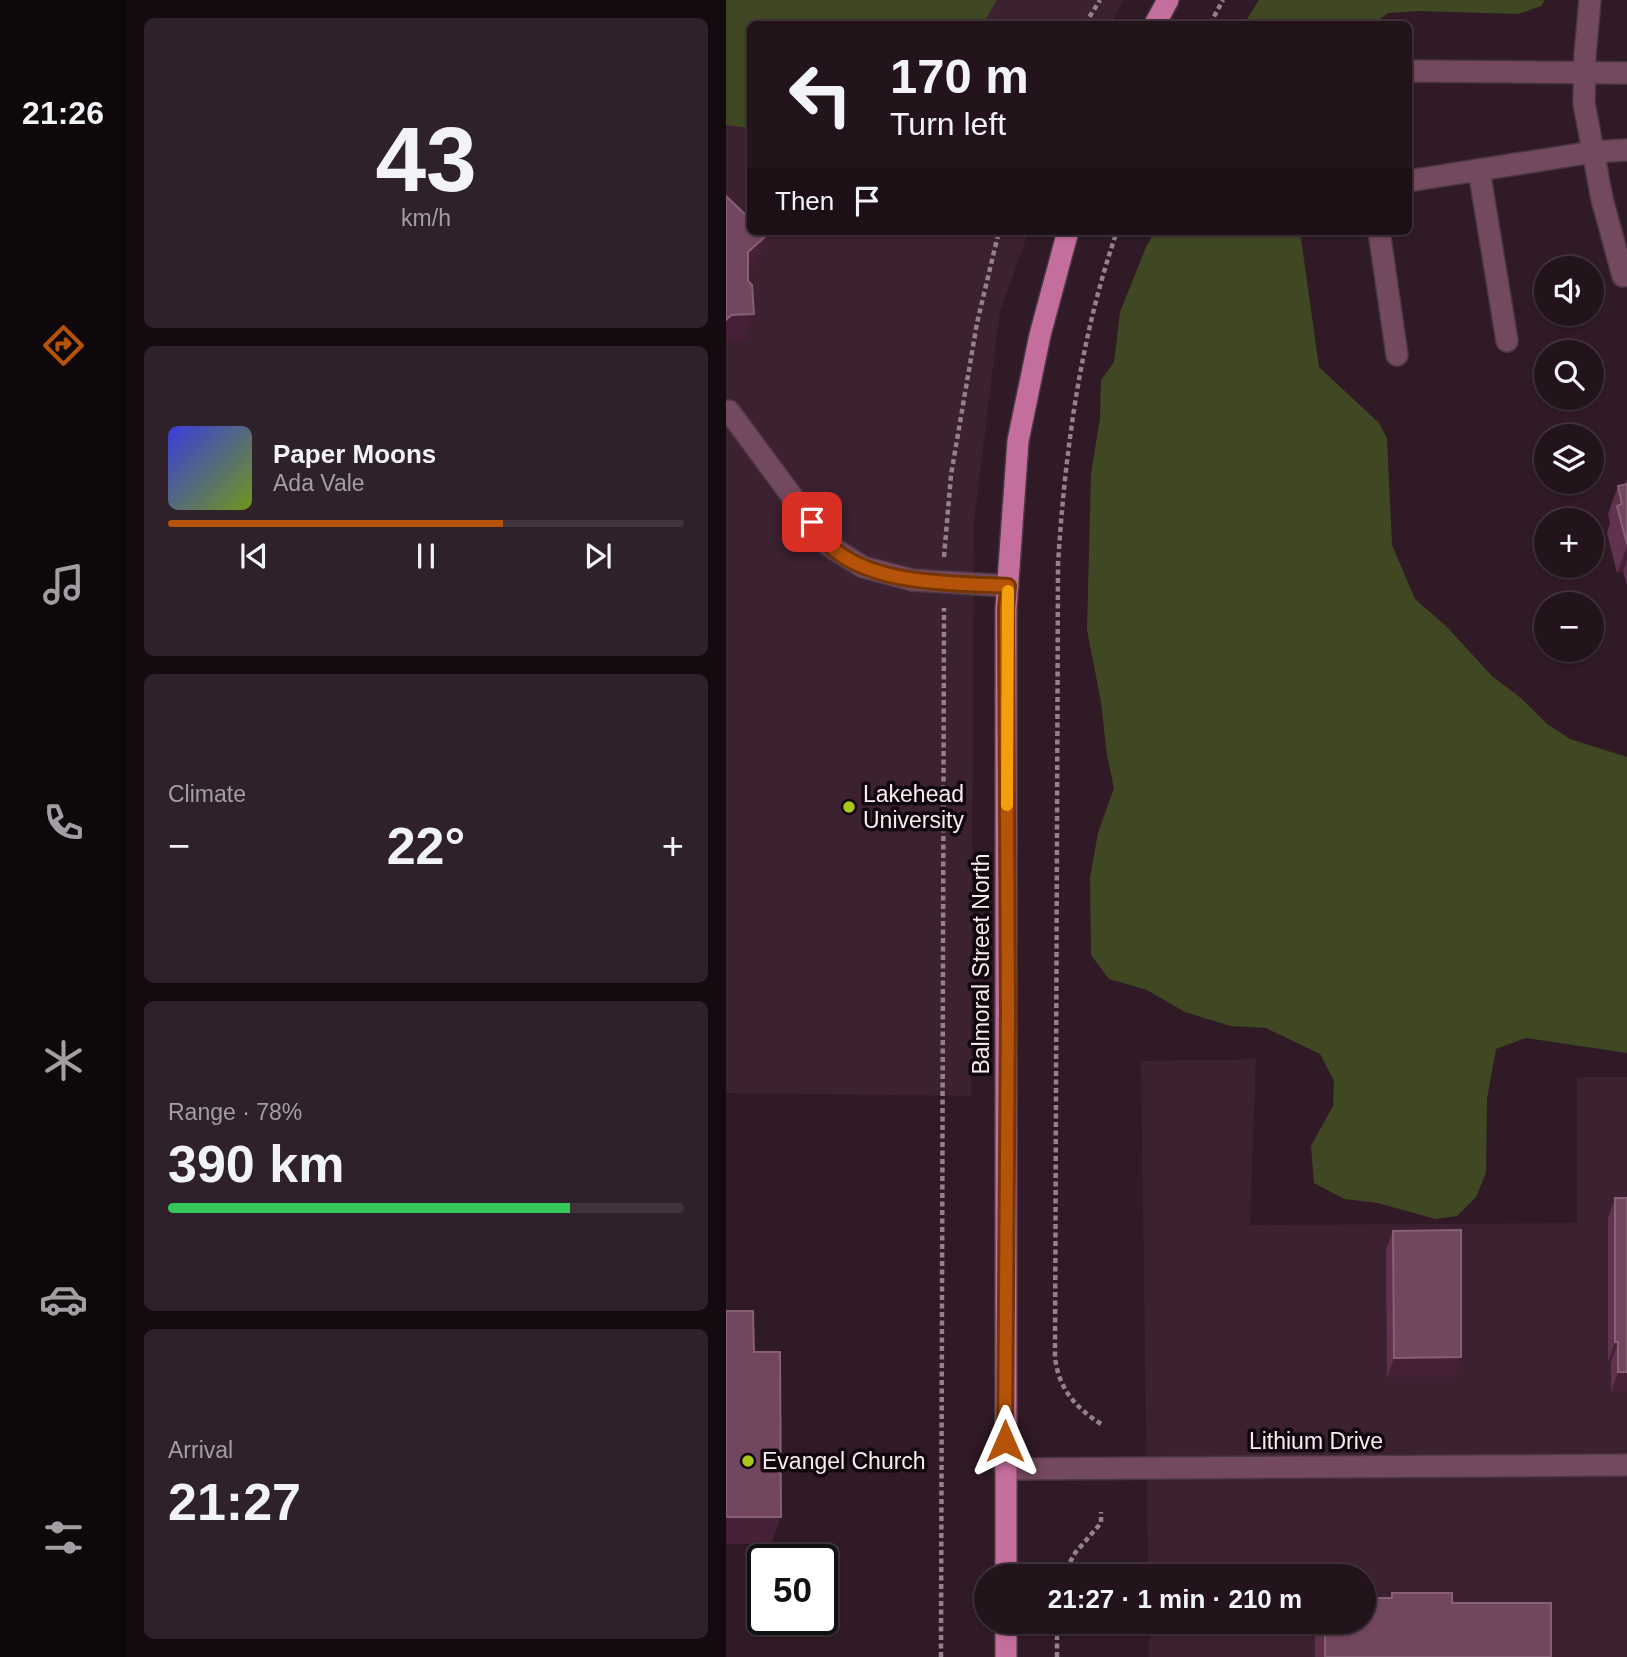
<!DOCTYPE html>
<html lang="en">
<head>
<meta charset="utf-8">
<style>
	body { margin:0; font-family:Arial,sans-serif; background:#2f2129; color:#f1f3f6; height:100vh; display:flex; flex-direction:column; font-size:26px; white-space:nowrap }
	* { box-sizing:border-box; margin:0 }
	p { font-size:23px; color:#a39ea3 }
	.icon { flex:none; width:38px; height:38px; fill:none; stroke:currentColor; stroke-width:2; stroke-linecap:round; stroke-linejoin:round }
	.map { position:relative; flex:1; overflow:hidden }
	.panel { display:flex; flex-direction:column; gap:18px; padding:18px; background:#130b0f; width:600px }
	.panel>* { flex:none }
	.banner { position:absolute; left:21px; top:21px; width:665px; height:214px; border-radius:10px; box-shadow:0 2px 5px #0004,0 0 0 2px #40333b; background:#23141c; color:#f1f3f6; overflow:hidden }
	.buttons { position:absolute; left:808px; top:256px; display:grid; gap:14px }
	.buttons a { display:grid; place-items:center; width:70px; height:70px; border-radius:50%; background:#23141c; box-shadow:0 2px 5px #0004,0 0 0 2px #40333b; font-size:35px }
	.speed { position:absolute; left:21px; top:1544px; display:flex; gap:14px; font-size:35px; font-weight:700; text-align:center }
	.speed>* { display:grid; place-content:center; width:91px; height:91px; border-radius:50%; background:#23141c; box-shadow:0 2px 5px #0004,0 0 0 2px #40333b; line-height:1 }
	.speed .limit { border:4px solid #111; border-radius:10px; background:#fff; color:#111 }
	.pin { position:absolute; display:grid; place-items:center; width:60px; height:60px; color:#fff; margin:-30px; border-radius:14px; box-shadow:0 4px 10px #0006 }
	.me { position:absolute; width:77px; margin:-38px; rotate:0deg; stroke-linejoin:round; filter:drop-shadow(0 0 5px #0008) }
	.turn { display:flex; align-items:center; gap:24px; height:147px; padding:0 28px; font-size:32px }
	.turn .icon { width:91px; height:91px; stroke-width:2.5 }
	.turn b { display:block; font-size:49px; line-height:60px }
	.then { display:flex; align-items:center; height:66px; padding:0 28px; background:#0003; gap:14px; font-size:26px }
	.big { font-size:52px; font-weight:700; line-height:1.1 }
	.panel .tile { flex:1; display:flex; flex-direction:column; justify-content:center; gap:10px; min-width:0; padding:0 24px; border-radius:10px; background:#2f2129 }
	.panel .dial { align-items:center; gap:0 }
	.dial b { font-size:91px; line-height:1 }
	.song { display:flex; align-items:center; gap:21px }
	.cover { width:84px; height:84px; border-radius:10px; background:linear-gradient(135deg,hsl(240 70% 55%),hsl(80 70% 35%)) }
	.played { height:7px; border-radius:4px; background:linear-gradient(90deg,#b45309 65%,#40333b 65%) }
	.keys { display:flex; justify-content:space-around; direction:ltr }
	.heat { display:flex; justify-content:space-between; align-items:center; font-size:38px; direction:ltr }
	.charge { height:10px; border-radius:5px; background:linear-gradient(90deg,#34c759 78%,#40333b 0) }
	.trip { position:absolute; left:248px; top:1564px; width:402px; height:70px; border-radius:35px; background:#23141c; box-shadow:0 2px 5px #0004,0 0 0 2px #40333b; font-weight:700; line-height:70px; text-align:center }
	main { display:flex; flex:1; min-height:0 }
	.tab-bar { display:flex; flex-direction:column; width:126px; justify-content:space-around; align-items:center; background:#0e080b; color:#a39ea3 }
	.tab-bar .icon { width:49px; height:49px }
	.tab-bar .active { color:#b45309 }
	.tab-bar b { font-size:32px; color:#f1f3f6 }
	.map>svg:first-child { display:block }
	.built { fill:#3c2130 }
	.green { fill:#3f4823 }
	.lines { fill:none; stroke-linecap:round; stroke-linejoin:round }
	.minor-casing { stroke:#4b3742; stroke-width:24 }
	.major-casing { stroke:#4b3742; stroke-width:24 }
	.path { stroke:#94828b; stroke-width:4.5; stroke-dasharray:5 3.5; stroke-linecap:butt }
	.minor { stroke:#73495f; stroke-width:21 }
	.major { stroke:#c36e9d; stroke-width:21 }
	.wall { fill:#61324d }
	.shaded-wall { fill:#462036 }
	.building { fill:#72465f; stroke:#875f76; stroke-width:2 }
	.route-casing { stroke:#753606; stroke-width:18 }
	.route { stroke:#b45309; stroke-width:12 }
	.slow { stroke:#f59e0b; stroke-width:12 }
	.poi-dot { fill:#a9c71a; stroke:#11080d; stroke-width:2.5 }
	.labels { text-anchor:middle; stroke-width:7; stroke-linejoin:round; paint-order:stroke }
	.poi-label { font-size:23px; fill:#f9eaf1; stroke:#11080d; text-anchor:start }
	.street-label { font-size:23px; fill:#f9eaf1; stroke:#11080d }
</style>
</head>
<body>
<main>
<nav class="tab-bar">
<b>21:26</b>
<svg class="icon active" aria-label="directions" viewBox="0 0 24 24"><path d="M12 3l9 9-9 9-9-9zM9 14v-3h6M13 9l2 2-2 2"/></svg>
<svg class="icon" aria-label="music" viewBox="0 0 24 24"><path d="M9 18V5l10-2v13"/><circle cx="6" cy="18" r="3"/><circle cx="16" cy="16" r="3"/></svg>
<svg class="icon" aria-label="phone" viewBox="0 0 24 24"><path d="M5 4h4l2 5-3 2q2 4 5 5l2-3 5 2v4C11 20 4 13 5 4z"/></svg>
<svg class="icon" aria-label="climate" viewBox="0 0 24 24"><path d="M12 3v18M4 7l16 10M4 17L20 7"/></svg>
<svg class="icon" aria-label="car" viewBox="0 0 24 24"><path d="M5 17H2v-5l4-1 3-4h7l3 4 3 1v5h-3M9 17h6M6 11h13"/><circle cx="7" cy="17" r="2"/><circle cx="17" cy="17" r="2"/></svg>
<svg class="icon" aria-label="filters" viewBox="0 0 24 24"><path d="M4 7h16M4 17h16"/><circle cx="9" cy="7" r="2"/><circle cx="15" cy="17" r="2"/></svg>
</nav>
<section class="panel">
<div class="tile dial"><b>43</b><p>km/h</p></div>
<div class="tile">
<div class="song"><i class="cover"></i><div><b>Paper Moons</b><p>Ada Vale</p></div></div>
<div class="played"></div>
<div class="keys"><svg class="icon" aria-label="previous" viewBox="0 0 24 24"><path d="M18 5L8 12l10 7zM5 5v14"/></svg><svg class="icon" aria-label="pause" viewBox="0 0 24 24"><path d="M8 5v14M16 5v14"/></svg><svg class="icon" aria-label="next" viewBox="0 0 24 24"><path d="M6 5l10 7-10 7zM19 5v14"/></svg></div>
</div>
<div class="tile"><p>Climate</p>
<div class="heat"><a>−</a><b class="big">22°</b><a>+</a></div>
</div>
<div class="tile"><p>Range · 78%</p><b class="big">390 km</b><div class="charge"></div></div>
<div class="tile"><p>Arrival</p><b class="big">21:27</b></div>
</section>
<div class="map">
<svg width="901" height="1657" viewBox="0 0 901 1657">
	<rect width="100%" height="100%" fill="#2f1a25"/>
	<g class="built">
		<path d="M 0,0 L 398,0 L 384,24 L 24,24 L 24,231 L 303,231 L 274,312 L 248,521 L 245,1096 L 0,1093 Z"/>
		<path d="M 530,1059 L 524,1225 L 851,1223 L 851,1077 L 901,1077 L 901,1657 L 423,1657 L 423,1622 L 639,1622 L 639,1577 L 422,1577 L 415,1061 Z"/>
	</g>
	<g class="green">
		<path d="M 0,0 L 271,0 L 257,24 L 24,24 L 24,128 L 0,125 Z"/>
		<path d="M 533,0 L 819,0 L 815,6 L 792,14 L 693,11 L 662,13 L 647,24 L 518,24 Z"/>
		<path d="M 429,231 L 574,231 L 593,367 L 653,423 L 661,438 L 666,545 L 689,599 L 720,626 L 766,676 L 795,698 L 821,724 L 844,739 L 901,757 L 901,1053 L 800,1038 L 770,1049 L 761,1099 L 760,1173 L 750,1197 L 731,1216 L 709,1219 L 652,1203 L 618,1199 L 588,1183 L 585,1146 L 607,1106 L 608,1081 L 594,1054 L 540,1028 L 504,1026 L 459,1012 L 421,990 L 383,979 L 365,955 L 364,877 L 372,833 L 388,788 L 381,756 L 375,702 L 361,630 L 365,474 L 374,418 L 375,380 L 388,362 L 394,312 L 420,247 Z"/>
	</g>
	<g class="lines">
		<defs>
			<g id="minor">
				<path d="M 864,0 L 859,55 L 858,103 L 876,199 L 897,276"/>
				<path d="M 682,71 L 901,73"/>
				<path d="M 753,170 L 781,341"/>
				<path d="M 682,181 L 867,152 L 901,150"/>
				<path d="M 653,231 L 671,355"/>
				<path d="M 3,411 L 102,545 L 137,567 L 186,580 L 282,586"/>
				<path d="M 279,1469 L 901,1465"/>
			</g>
			<g id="major">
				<path d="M 429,24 L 442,0"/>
				<path d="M 280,1577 L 280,609 L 292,441 L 314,335 L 342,231"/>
				<path d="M 280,1622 L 280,1657"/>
			</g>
		</defs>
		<use href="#minor" class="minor-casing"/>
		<use href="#major" class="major-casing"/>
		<g class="path">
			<path d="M 359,24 L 374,0"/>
			<path d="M 484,24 L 497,0"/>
			<path d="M 218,557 L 225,475 L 251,323 L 273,231"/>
			<path d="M 375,1424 C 350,1408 332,1388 329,1357 L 332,564 C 339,452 354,338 391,231"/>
			<path d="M 336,1577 L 349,1553 L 375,1523 L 375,1512"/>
			<path d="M 215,1657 L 218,608"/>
			<path d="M 331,1657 L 331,1622"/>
		</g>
		<use href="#minor" class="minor"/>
		<use href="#major" class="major"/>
	</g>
	<g class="wall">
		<path d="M 901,479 L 901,585 L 897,571 L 891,573 L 881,533 L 884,523 L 882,514 L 892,486 L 899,484 Z"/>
		<path d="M 889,1198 L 901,1392 L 885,1392 L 885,1362 L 882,1362 L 882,1218 Z"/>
		<path d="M 667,1231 L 735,1357 L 728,1377 L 661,1377 L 660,1250 Z"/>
		<path d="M 666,1593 L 726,1603 L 825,1657 L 589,1657 L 589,1625 L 590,1622 L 639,1622 L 664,1598 Z"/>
	</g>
	<g class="shaded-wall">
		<path d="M 41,235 L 31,262 L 12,279 L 22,252 Z"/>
		<path d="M 28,314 L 18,341 L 0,342 L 0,320 L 5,315 Z"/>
		<path d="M 901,547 L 901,560 L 897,571 L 891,573 Z"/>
		<path d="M 889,1342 L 892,1342 L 885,1362 L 882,1362 Z"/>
		<path d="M 735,1357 L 728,1377 L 661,1377 L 668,1358 Z"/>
		<path d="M 892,1372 L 901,1372 L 901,1392 L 885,1392 Z"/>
		<path d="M 0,1517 L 55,1517 L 45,1544 L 0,1544 Z"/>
	</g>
	<g class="building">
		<path d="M 0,196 L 24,219 L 24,231 L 37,231 L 41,235 L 22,252 L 22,281 L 26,285 L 28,314 L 5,315 L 0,320 Z"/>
		<path d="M 901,484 L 901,544 L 891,506 L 896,504 L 892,486 Z"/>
		<path d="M 889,1198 L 901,1198 L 901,1372 L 892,1372 L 892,1342 L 889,1342 Z"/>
		<path d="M 735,1230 L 735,1357 L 668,1358 L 667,1231 Z"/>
		<path d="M 0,1311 L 27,1311 L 28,1352 L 54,1352 L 55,1517 L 0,1517 Z"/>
		<path d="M 666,1593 L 726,1593 L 726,1603 L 825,1603 L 825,1657 L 599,1657 L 599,1622 L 639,1622 L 639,1598 L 666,1598 Z"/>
	</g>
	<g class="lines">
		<defs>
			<path id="route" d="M 86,522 C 91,529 95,538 102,544 C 144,586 227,583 282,586 L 280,609 L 282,1012 L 279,1441"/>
		</defs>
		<use href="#route" class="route-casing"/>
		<use href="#route" class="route"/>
		<path class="slow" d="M 281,805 L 282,591"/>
	</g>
	<g class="poi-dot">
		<circle cx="123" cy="807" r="7"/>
		<circle cx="22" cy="1461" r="7"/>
	</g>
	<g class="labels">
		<g class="poi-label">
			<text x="137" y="802">Lakehead<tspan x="137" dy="26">University</tspan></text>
			<text x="36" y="1469">Evangel Church</text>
		</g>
		<g class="street-label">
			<text transform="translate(255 964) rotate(-90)" y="8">Balmoral Street North</text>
			<text x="590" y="1449">Lithium Drive</text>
		</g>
	</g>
</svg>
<div class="buttons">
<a><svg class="icon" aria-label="sound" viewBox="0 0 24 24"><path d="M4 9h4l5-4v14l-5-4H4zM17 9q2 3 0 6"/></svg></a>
<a><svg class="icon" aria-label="search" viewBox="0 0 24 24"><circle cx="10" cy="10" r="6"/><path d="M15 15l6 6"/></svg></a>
<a><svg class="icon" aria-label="layers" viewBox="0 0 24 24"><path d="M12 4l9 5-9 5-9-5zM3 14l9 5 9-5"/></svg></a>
<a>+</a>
<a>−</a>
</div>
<div class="speed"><div class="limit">50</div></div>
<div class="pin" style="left:86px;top:522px;background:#d93025"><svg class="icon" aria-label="arrive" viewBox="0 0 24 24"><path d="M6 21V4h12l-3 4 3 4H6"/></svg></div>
<svg class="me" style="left:279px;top:1441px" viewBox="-20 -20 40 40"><path d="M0-17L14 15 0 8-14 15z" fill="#b45309" stroke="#fff" stroke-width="4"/></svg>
<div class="trip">21:27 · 1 min · 210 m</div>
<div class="banner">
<div class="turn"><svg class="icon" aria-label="left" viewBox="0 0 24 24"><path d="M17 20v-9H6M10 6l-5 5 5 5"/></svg><div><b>170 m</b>Turn left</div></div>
<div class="then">Then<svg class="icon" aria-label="arrive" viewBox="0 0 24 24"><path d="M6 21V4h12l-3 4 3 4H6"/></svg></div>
</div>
</div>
</main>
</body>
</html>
